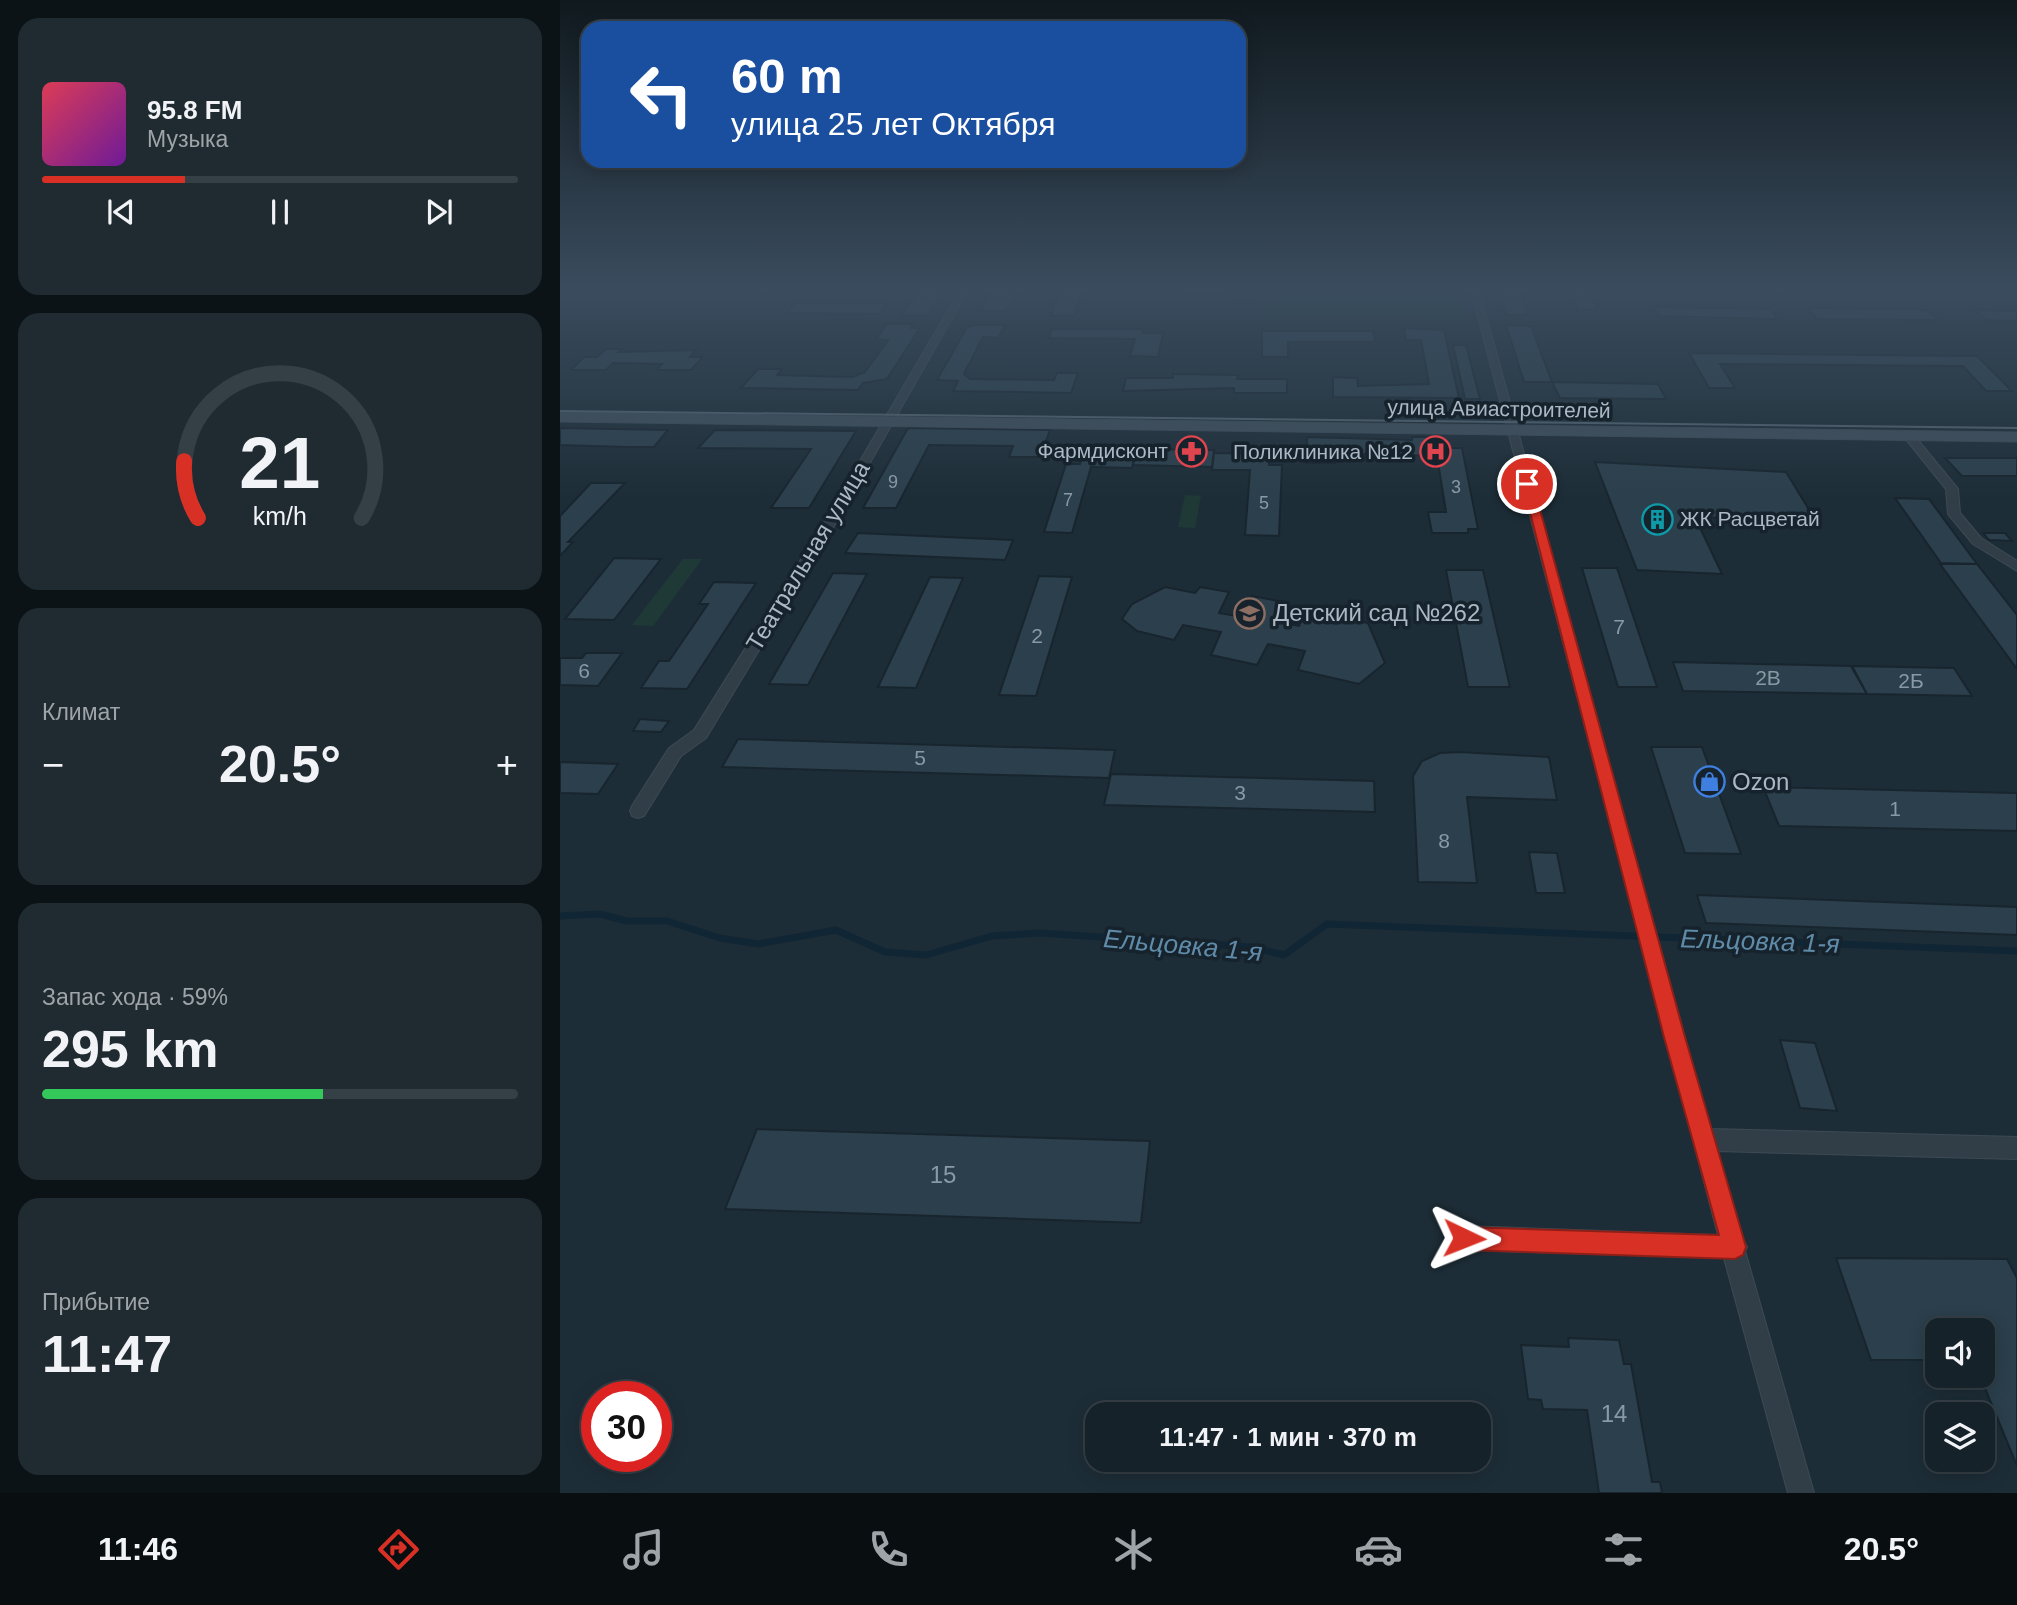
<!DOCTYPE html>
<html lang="ru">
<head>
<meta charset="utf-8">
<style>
	body { margin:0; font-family:Arial,sans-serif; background:#1f2a31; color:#f1f3f6; height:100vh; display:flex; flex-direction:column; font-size:26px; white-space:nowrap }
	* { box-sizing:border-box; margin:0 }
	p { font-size:23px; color:#9ea4a8 }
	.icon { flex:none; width:38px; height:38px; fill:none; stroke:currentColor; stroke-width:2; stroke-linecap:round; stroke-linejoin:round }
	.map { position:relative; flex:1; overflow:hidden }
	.side { display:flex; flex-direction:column; gap:18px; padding:18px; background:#0c1317; width:560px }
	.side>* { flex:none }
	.top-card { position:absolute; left:21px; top:21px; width:665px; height:147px; border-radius:21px; box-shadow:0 4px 18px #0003,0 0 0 2px #353f46; background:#1a4fa0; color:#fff; overflow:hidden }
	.controls { position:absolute; left:1365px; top:1318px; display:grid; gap:14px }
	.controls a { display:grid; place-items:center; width:70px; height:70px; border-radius:14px; background:#162229; box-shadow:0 4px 18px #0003,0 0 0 2px #353f46; font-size:35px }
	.speed { position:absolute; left:21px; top:1381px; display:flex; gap:14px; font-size:35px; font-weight:700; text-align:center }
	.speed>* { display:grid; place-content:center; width:91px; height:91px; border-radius:50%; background:#162229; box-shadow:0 4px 18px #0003,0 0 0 2px #353f46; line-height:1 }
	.speed .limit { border:10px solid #d22; background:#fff; color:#111 }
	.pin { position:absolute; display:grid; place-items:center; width:60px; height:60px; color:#fff; margin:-30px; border:4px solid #fff; border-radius:50%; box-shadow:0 2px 7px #0007 }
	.me { position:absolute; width:77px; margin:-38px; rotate:92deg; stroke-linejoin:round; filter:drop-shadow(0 0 5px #0008) }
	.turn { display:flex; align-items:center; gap:24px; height:147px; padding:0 35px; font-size:32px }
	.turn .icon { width:91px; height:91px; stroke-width:2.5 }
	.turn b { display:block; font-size:49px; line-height:60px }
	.big { font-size:52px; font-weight:600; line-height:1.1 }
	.side .tile { flex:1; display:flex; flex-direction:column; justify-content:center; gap:10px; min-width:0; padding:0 24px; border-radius:21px; background:#1f2a31 }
	.side .dial { align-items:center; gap:0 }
	.dial svg { height:182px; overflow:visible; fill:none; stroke:#353f46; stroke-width:7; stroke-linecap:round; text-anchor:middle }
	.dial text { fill:#f1f3f6; stroke:none }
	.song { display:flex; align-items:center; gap:21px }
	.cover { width:84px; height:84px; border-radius:10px; background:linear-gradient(135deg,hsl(350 70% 55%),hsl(280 70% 35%)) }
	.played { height:7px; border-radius:4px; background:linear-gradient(90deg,#d93025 30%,#353f46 30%) }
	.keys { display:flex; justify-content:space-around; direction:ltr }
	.heat { display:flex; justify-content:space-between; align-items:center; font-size:38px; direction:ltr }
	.charge { height:10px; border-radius:5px; background:linear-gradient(90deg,#34c759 59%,#353f46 0) }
	.trip { position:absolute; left:525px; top:1402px; width:406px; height:70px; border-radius:21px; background:#162229; box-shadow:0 4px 18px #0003,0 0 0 2px #353f46; font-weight:600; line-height:70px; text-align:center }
	.menu { display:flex; height:112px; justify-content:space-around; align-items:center; background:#090e10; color:#9ea4a8 }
	.menu .icon { width:49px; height:49px }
	.menu .on { color:#d93025 }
	.menu b { font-size:32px; color:#f1f3f6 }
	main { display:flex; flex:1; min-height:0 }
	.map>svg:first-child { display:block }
	.green { fill:#1f3937 }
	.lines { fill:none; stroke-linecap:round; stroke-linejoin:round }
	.stream { stroke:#102635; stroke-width:7 }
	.building { fill:#2b3f4c; stroke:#18252e; stroke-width:2 }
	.minor-casing { stroke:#3d4a54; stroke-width:2 }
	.secondary-casing { stroke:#3d4a54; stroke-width:1 }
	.minor { fill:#313e48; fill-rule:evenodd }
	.secondary { fill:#3e4e5b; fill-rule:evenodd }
	.tram { stroke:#526370; stroke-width:2 }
	.route { fill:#d93025; stroke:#8d1f18; stroke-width:2 }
	.labels { text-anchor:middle; stroke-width:7; stroke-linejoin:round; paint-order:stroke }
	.far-number-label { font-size:18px; fill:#8999a6 }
	.far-street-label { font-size:21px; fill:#aab9c5; stroke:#16232c }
	.far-poi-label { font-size:21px; fill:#aab9c5; stroke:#16232c; text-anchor:end }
	.number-label { font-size:21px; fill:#8999a6 }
	.street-label { font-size:24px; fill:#aab9c5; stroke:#16232c }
	.poi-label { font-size:24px; fill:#aab9c5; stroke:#16232c; text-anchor:start }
	.near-number-label { font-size:24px; fill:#8999a6 }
	.water-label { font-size:26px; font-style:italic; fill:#5f8ba9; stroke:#16232c }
</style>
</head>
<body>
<main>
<section class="side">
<div class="tile">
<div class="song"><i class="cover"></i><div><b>95.8 FM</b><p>Музыка</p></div></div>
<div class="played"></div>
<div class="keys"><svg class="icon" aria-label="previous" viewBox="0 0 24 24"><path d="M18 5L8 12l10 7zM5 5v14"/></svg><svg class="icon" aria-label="pause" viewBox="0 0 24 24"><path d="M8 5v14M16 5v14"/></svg><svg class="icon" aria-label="next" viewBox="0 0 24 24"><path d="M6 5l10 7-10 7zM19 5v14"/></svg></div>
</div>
<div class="tile dial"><svg viewBox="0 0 100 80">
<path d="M14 69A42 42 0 1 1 86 69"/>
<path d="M14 69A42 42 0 0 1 8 44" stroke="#d93025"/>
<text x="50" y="56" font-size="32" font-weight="700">21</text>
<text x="50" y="72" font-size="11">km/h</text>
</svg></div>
<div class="tile"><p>Климат</p>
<div class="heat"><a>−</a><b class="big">20.5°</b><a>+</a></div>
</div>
<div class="tile"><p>Запас хода · 59%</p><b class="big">295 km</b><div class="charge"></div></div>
<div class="tile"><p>Прибытие</p><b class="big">11:47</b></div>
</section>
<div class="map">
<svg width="1457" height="1493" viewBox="0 0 1457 1493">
	<rect width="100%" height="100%" fill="#1d2d37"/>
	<g class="green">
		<path d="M 713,290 L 900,290 L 908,319 L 709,316 Z"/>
		<path d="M 625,495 L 641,496 L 635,528 L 618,527 Z"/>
		<path d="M 123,559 L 142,559 L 93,626 L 72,625 Z"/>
	</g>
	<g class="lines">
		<path class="stream" d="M 0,916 L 40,914 L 67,921 L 107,921 L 160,938 L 198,944 L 276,930 L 325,952 L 366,955 L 432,936 L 480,933 L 691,947 L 724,955 L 767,924 L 1457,951"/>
	</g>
	<g class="building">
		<path d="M 359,290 L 384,290 L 367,316 L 341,316 Z"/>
		<path d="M 432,290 L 457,290 L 446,311 L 421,311 Z"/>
		<path d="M 500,290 L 523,290 L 514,316 L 491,316 Z"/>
		<path d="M 626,290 L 695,290 L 693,296 L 625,293 Z"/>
		<path d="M 938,290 L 959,290 L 968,315 L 946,315 Z"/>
		<path d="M 1011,291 L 1030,291 L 1038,310 L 1018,310 Z"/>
		<path d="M 235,303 L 327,303 L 320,314 L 226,313 Z"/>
		<path d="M 1094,307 L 1211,309 L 1217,319 L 1099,316 Z"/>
		<path d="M 1248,308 L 1367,310 L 1378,320 L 1257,319 Z"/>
		<path d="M 1415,310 L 1457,311 L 1457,321 L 1426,320 Z"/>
		<path d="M 327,324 L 353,324 L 351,328 L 360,328 L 327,379 L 303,383 L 298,390 L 181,388 L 198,369 L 222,369 L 217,375 L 293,377 L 305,372 L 328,340 L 316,339 Z"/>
		<path d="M 416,325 L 445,325 L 438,338 L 423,337 L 404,374 L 410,379 L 494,380 L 497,373 L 518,373 L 511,393 L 393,391 L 398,381 L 377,380 L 407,327 Z"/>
		<path d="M 946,325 L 971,326 L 992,382 L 964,382 Z"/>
		<path d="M 844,328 L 884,330 L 899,398 L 773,397 L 773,377 L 797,378 L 798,386 L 869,384 L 861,340 L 846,340 Z"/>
		<path d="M 492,329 L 583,329 L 582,333 L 603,333 L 598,357 L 570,356 L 575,339 L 488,338 Z"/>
		<path d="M 702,331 L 813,331 L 815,342 L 728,342 L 728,357 L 702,357 Z"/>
		<path d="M 893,345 L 906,345 L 920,399 L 905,399 Z"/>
		<path d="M 46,349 L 62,349 L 59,352 L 136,350 L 130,357 L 143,357 L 131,370 L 96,370 L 102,364 L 53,363 L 46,370 L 11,370 L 24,357 L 37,357 Z"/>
		<path d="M 1129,353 L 1417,356 L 1452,391 L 1426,391 L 1403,366 L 1160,364 L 1175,388 L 1149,388 Z"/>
		<path d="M 613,374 L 678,375 L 677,379 L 727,379 L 727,393 L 674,393 L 674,388 L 563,391 L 566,378 L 613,378 Z"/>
		<path d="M 992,382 L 1098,384 L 1106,399 L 1000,398 Z"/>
		<path d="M 0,428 L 108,430 L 94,447 L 68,447 L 0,445 Z"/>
		<path d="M 348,428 L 490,430 L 480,457 L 449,457 L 453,446 L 369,445 L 336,508 L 303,508 Z"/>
		<path d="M 155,430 L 296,431 L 249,508 L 211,508 L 251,449 L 138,448 Z"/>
		<path d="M 747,437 L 852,440 L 852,437 L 877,437 L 878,448 L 902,448 L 918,529 L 908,529 L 908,533 L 872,533 L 868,512 L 886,512 L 877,456 L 776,453 L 775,463 L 746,463 Z"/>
		<path d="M 577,449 L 654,450 L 652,467 L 573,465 Z"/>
		<path d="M 654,453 L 709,454 L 709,465 L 722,465 L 719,536 L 685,535 L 690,470 L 652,470 Z"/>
		<path d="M 523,454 L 575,454 L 572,468 L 531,467 L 512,533 L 484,532 L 506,464 L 520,464 Z"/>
		<path d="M 1385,458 L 1457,458 L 1457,476 L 1402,476 Z"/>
		<path d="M 1035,462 L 1226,472 L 1256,521 L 1135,517 L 1162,574 L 1077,570 Z"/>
		<path d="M 31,483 L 65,483 L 8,542 L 13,542 L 0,556 L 0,516 Z"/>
		<path d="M 1335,498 L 1369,499 L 1417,564 L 1381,563 Z"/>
		<path d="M 298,533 L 453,540 L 445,560 L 285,553 Z"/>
		<path d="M 1423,533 L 1445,533 L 1452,541 L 1429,540 Z"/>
		<path d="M 54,558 L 101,559 L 54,620 L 5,619 Z"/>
		<path d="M 1380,564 L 1417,564 L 1457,615 L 1457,669 Z"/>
		<path d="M 1022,568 L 1057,568 L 1097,687 L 1058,687 Z"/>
		<path d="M 886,570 L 923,570 L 950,687 L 908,687 Z"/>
		<path d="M 273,573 L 307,574 L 248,685 L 209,684 Z"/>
		<path d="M 479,576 L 512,577 L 476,696 L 439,695 Z"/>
		<path d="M 370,577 L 403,578 L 356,688 L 318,687 Z"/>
		<path d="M 154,582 L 196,583 L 127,689 L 81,688 L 99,661 L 109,661 L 148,604 L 139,604 Z"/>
		<path d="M 605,587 L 635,593 L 640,587 L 669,592 L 659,613 L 682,617 L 692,596 L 724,602 L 716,622 L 739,626 L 747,606 L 779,611 L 776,617 L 808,623 L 825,663 L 799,684 L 738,670 L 745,651 L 708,644 L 697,665 L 651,655 L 661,632 L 623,625 L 614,640 L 577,631 L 562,619 L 572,604 Z"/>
		<path d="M 26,653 L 62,653 L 38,686 L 0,685 L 0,658 L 22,658 Z"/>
		<path d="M 1113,662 L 1291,666 L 1307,694 L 1123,691 Z"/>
		<path d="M 1292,666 L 1394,668 L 1412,696 L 1307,694 Z"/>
		<path d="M 80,719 L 109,721 L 101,732 L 73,731 Z"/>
		<path d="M 178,739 L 555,750 L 549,778 L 162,767 Z"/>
		<path d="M 1091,747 L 1142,747 L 1181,854 L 1125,853 Z"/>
		<path d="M 900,752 L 989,757 L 997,800 L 907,797 L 917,883 L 858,882 L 853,776 L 862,761 L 880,753 Z"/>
		<path d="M 0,762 L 58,764 L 38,794 L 0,793 Z"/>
		<path d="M 551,774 L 814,781 L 815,812 L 544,805 Z"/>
		<path d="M 1203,787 L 1457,793 L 1457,831 L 1219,826 Z"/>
		<path d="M 969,852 L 997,853 L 1005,893 L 976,893 Z"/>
		<path d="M 1137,895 L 1457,907 L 1457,935 L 1146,923 Z"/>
		<path d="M 1220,1040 L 1255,1043 L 1277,1111 L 1240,1108 Z"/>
		<path d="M 197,1129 L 590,1141 L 581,1223 L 165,1209 Z"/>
		<path d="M 1276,1258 L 1447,1259 L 1457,1278 L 1457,1466 L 1420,1376 L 1423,1376 L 1423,1330 L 1377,1330 L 1377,1360 L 1311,1360 Z"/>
		<path d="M 1008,1338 L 1059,1340 L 1064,1364 L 1071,1364 L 1092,1482 L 1100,1482 L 1102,1493 L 1039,1493 L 1027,1410 L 983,1409 L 981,1400 L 968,1399 L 961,1345 L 1009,1347 Z"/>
	</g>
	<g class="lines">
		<defs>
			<g id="minor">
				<path d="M 400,290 L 408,290 L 274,526 L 146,738 L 121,756 L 84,816 L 78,818 L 72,816 L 70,811 L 72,806 L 109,748 L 134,730 L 262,526 Z"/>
				<path d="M 911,290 L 919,290 L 1150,1129 L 1457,1137 L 1457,1159 L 1157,1151 L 1182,1238 L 1187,1247 L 1185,1251 L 1254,1493 L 1228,1493 L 1164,1258 L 904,1250 L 896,1246 L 892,1238 L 896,1230 L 904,1226 L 1158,1235 Z"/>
				<path d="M 1345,434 L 1353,434 L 1398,489 L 1400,513 L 1421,538 L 1457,561 L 1457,571 L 1413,544 L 1388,514 L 1386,489 L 1345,438 Z"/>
			</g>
			<path id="secondary" d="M 0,412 L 1457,432 L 1457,442 L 0,422 Z"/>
		</defs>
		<use href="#minor" class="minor-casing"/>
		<use href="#secondary" class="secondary-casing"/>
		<use href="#minor" class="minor"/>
		<use href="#secondary" class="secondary"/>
		<path class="tram" d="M 0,411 L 1457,428"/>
	</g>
	<linearGradient id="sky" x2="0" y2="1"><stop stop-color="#10191e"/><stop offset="0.58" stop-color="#3a4c5e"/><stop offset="1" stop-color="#3a4c5e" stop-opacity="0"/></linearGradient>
	<rect width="1457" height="499" fill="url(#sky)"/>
	<path class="route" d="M 962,481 L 973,484 L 1125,1037 L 1186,1247 L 1183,1255 L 1175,1259 L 904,1250 L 896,1247 L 892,1238 L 896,1230 L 904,1227 L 1159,1235 L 1104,1037 Z"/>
	<defs>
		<symbol id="pharmacy-ring" viewBox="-11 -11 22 22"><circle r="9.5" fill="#16232c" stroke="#e0444e" stroke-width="1.5"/><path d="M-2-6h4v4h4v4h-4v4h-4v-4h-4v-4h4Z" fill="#e0444e"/></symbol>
		<symbol id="hospital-ring" viewBox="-11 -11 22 22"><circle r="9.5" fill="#16232c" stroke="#e0444e" stroke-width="1.5"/><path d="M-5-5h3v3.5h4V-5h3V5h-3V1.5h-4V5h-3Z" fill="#e0444e"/></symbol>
		<symbol id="building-ring" viewBox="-11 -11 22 22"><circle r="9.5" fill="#16232c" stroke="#0f9aa8" stroke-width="1.5"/><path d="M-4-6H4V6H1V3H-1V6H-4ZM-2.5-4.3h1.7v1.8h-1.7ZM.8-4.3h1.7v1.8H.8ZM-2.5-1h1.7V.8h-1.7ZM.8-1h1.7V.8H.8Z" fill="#0f9aa8"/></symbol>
		<symbol id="school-ring" viewBox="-11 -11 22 22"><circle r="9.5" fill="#16232c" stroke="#8d6e63" stroke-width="1.5"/><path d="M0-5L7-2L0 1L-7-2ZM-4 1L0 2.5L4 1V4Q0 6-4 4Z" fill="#8d6e63"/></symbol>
		<symbol id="shop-ring" viewBox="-11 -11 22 22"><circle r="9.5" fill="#16232c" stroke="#3f7fe0" stroke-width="1.5"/><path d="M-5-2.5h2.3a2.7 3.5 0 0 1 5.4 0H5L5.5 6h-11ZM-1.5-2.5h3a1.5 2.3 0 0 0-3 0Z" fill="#3f7fe0"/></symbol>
	</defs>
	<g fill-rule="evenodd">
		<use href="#pharmacy-ring" x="614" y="434" width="35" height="35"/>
		<use href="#hospital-ring" x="858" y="434" width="35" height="35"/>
		<use href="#building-ring" x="1080" y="502" width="35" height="35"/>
		<use href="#school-ring" x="672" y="596" width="35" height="35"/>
		<use href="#shop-ring" x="1132" y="764" width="35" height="35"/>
	</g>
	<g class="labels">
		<g class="far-number-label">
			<text x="333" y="488">9</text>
			<text x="896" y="493">3</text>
			<text x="508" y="506">7</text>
			<text x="704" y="509">5</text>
		</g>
		<g class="far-street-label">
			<text transform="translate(939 409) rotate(1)" y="7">улица Авиастроителей</text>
		</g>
		<g class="far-poi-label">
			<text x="608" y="458">Фармдисконт</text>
			<text x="853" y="459">Поликлиника №12</text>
			<text x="1120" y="526" text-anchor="start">ЖК Расцветай</text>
		</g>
		<g class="number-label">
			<text x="1059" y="634">7</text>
			<text x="477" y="643">2</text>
			<text x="24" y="678">6</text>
			<text x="1208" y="685">2В</text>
			<text x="1351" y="688">2Б</text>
			<text x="360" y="765">5</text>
			<text x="680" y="800">3</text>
			<text x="1335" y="816">1</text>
			<text x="884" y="848">8</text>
		</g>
		<g class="street-label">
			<text transform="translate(248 556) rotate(-59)" y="8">Театральная улица</text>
		</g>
		<g class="poi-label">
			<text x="713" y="621">Детский сад №262</text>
			<text x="1172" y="790">Ozon</text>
		</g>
		<g class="near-number-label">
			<text x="383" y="1183">15</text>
			<text x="1054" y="1422">14</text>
		</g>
		<g class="water-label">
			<text transform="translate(1200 941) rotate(2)" y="9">Ельцовка 1-я</text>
			<text transform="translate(623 945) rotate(5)" y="9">Ельцовка 1-я</text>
		</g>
	</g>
</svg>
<div class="controls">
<a><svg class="icon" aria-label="sound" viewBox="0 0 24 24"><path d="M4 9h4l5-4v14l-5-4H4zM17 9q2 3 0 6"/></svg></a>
<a><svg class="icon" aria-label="layers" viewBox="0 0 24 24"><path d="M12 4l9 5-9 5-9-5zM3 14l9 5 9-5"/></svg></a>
</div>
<div class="speed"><div class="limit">30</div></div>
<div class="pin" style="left:967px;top:484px;background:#d93025"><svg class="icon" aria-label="arrive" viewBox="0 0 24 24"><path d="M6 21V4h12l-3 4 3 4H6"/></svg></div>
<svg class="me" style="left:904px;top:1238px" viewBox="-20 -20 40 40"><path d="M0-17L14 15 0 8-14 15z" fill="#d93025" stroke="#fff" stroke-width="4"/></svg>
<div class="trip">11:47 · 1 мин · 370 m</div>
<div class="top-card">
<div class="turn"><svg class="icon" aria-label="left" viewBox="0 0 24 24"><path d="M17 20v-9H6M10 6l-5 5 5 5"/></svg><div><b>60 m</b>улица 25 лет Октября</div></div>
</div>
</div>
</main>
<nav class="menu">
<b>11:46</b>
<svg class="icon on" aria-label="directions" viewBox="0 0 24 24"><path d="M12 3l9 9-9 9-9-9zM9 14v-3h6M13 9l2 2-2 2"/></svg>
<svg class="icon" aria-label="music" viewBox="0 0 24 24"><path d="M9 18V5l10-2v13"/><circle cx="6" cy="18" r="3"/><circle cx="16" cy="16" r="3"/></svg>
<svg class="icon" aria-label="phone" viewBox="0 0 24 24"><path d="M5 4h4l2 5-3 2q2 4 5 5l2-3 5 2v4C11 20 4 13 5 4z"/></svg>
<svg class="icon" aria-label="climate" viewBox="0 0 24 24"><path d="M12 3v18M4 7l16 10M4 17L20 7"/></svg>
<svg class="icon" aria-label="car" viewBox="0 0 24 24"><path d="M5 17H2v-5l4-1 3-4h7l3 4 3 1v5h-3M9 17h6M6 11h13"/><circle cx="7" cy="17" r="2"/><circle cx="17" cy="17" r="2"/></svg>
<svg class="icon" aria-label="filters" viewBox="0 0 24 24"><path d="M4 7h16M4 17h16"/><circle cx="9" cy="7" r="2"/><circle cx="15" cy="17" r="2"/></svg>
<b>20.5°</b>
</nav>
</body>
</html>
